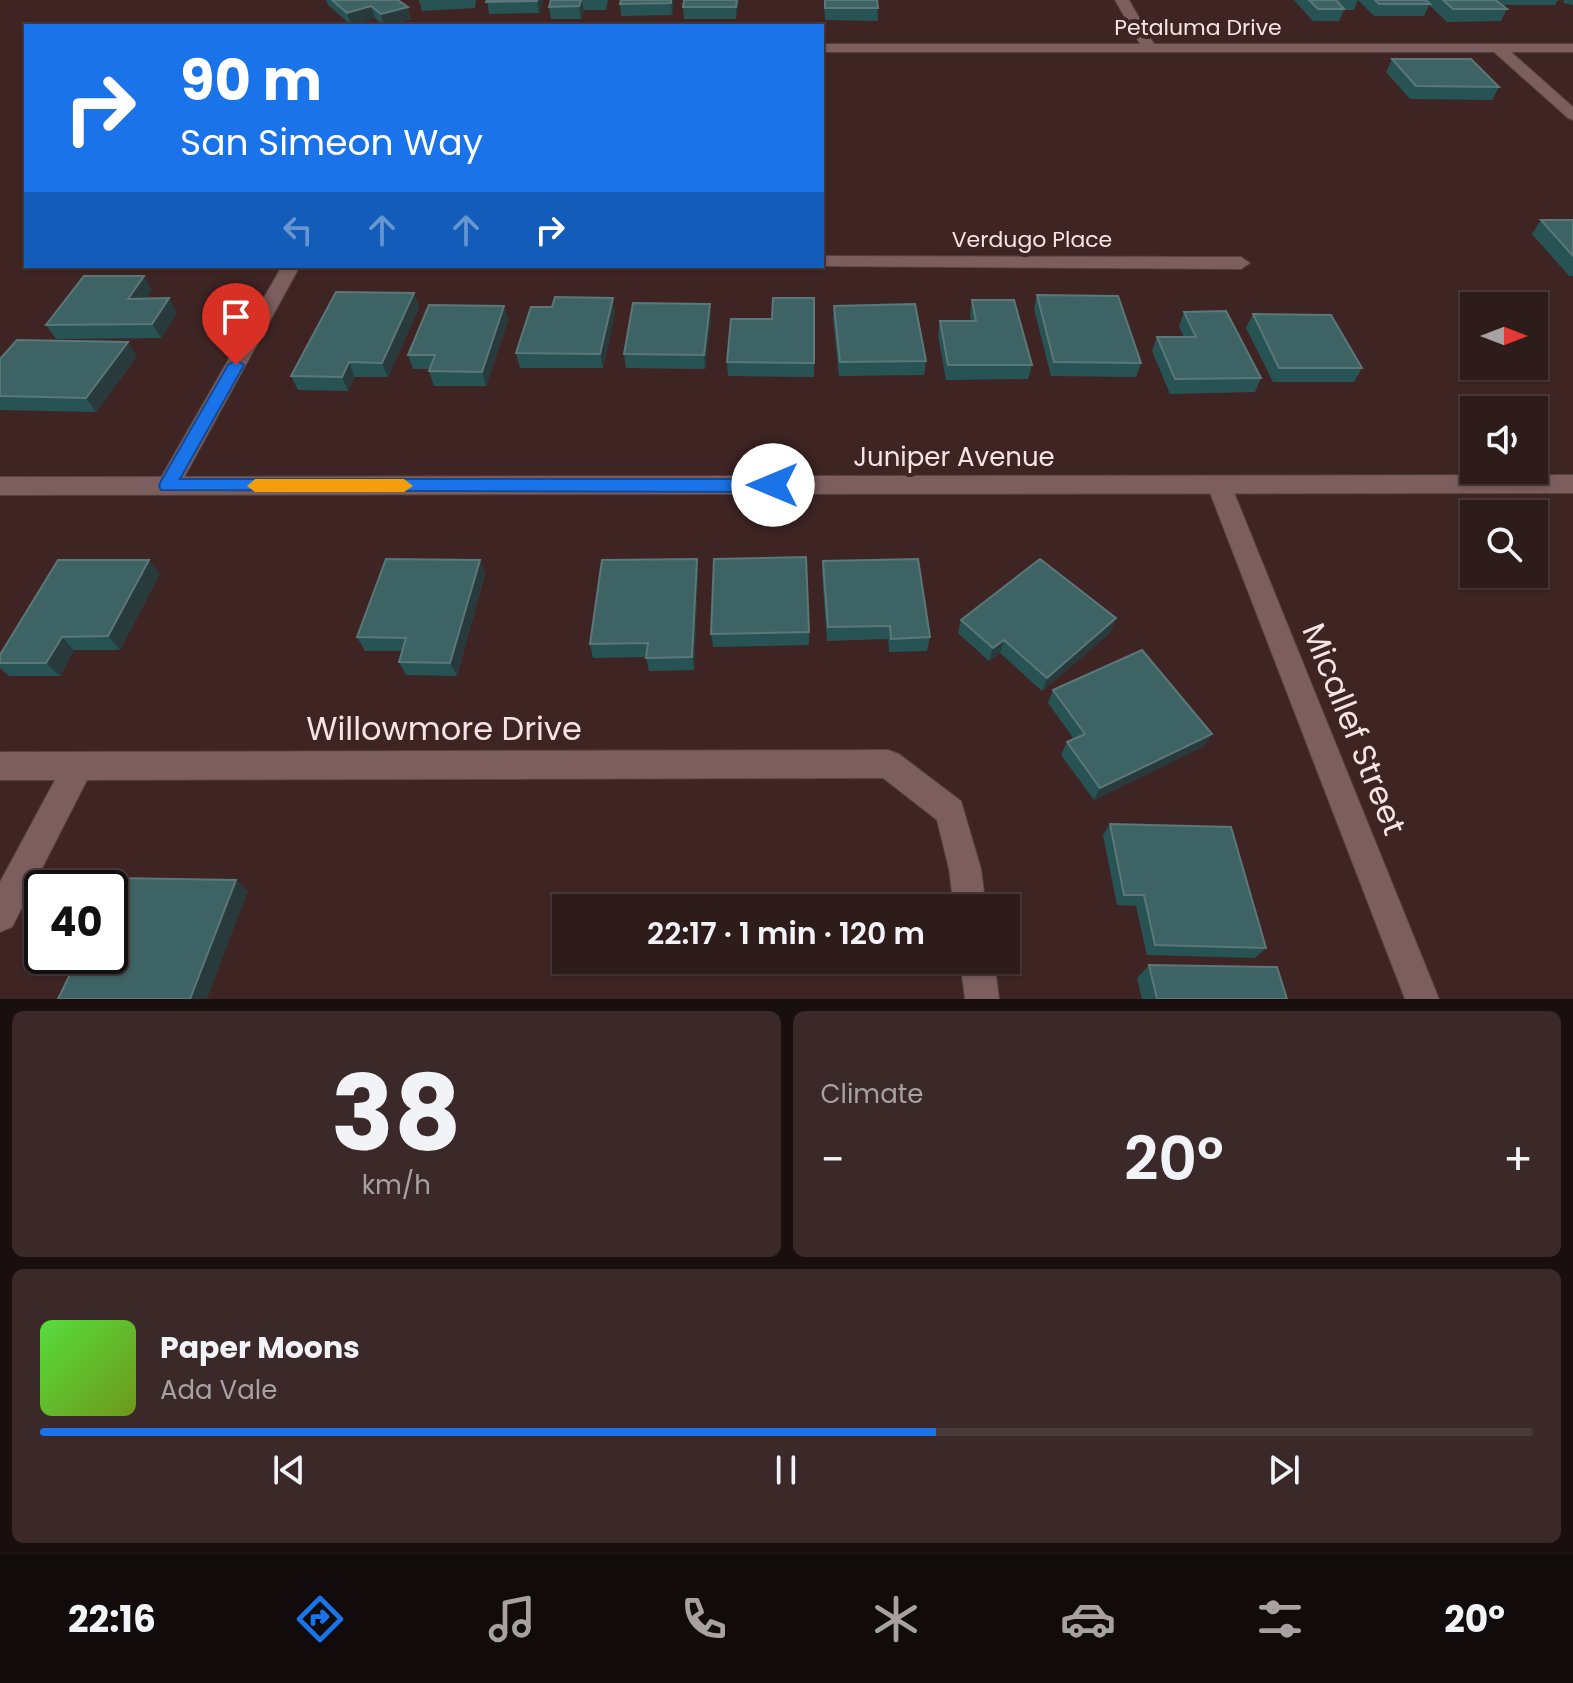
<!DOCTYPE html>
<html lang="en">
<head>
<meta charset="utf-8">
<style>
	body { margin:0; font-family:Poppins,sans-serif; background:#3a2928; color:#f1f3f6; height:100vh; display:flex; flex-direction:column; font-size:30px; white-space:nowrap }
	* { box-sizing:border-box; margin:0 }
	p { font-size:26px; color:#a7a1a3 }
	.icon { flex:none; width:44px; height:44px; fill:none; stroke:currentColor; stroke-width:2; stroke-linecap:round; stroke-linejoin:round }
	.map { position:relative; height:999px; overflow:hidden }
	.sheet { display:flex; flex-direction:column; gap:12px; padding:12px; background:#190f0f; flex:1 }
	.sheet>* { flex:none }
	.hud { position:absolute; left:24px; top:24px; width:800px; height:244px; border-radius:0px; box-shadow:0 2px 6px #0004,0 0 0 2px #493a3a; background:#1a73e8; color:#fff; overflow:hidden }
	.needle { width:52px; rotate:90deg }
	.tools { position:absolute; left:1460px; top:292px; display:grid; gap:16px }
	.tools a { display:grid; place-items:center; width:88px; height:88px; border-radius:0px; background:#2e1c1b; box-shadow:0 2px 6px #0004,0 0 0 2px #493a3a; font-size:40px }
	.speed { position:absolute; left:24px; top:870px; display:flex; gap:16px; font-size:40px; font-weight:700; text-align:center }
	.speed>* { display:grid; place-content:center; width:104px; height:104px; border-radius:50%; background:#2e1c1b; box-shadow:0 2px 6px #0004,0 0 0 2px #493a3a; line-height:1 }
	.speed .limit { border:4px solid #111; border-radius:12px; background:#fff; color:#111 }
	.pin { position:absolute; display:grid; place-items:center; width:68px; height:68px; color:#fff; margin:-82px -34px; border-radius:50% 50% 50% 0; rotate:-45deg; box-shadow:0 0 8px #0007 }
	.pin .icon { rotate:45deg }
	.me { position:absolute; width:88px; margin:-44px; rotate:270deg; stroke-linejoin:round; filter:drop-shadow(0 0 6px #0008) }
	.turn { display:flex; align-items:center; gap:28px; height:168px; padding:0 24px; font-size:36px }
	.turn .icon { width:104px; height:104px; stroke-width:2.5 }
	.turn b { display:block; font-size:56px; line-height:68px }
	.lanes { display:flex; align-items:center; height:76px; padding:0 24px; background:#0003; justify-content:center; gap:40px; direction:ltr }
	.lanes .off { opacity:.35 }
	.big { font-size:60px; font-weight:600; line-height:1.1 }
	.sheet .tile { flex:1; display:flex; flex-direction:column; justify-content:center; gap:12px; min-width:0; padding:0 28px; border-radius:12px; background:#3a2928 }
	.sheet .dial { align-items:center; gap:0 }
	.dial b { font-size:104px; line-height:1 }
	.song { display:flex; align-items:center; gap:24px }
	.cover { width:96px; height:96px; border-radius:12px; background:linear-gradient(135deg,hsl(110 70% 55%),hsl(80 70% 35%)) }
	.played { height:8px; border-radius:4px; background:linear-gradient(90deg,#1a73e8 60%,#493a3a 60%) }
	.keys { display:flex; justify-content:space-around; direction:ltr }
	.heat { display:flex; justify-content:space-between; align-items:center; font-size:44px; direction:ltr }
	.sheet .tiles { flex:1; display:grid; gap:12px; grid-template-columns:1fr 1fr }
	.tile:last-child { grid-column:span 2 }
	.trip { position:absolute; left:552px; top:894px; width:468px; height:80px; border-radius:0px; background:#2e1c1b; box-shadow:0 2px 6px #0004,0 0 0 2px #493a3a; font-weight:600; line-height:80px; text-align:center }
	.menu { display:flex; height:128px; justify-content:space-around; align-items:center; background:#120b0b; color:#a7a1a3 }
	.menu .icon { width:56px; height:56px }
	.menu .on { color:#1a73e8 }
	.menu b { font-size:36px; color:#f1f3f6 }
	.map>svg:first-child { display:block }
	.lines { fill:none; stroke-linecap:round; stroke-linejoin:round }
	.street-casing { stroke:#564140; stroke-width:2 }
	.secondary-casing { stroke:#564140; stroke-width:2 }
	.street { fill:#7b5e5d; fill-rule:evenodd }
	.secondary { fill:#7b5e5d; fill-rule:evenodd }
	.wall { fill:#285355 }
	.shaded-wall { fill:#283a3b }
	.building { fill:#3e6364; stroke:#5b7778; stroke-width:2 }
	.route { fill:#1a73e8; stroke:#114b97; stroke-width:2 }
	.slow { fill:#f59e0b }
	.labels { text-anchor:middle; stroke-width:8; stroke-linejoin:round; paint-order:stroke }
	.far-street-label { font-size:22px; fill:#f5e4e3; stroke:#3e2524 }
	.street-label { font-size:26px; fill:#f5e4e3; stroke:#3e2524 }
	.near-street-label { font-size:32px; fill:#f5e4e3; stroke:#3e2524 }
</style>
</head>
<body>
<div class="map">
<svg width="1573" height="999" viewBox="0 0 1573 999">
	<rect width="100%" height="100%" fill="#3e2524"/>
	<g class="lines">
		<defs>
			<g id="street">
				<path d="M 1115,0 L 1129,0 L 1154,44 L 1573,44 L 1573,52 L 1511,52 L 1573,107 L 1573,120 L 1568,118 L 1494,52 L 822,52 L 822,44 L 1140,44 Z"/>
				<path d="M 822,256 L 1241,257 L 1250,263 L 1241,269 L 815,266 L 822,266 Z"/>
				<path d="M 282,266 L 300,266 L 176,492 L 168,495 L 160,492 L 156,486 Z"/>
				<path d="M 1219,476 L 1227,479 L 1231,485 L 1439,999 L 1405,999 L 1207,485 L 1211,479 Z"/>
				<path d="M 888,750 L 899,754 L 961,801 L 981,869 L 986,908 L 954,908 L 949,869 L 937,820 L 883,778 L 87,780 L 12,927 L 0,932 L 0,882 L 55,780 L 0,780 L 0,752 Z"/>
				<path d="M 960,960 L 994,960 L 999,999 L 965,999 Z"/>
			</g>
			<path id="secondary" d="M 1573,475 L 1573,493 L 0,495 L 0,477 Z"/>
		</defs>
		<use href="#street" class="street-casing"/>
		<use href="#secondary" class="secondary-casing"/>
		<use href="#street" class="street"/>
		<use href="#secondary" class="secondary"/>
	</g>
	<g class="wall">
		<path d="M 326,0 L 398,0 L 411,19 L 387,26 L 384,26 L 375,18 L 351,25 L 328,5 Z"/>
		<path d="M 419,0 L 476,0 L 475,8 L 422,11 Z"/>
		<path d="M 487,0 L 543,0 L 539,13 L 489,14 Z"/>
		<path d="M 551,0 L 608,0 L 606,10 L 584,10 L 581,19 L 551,19 L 549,7 Z"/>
		<path d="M 674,0 L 672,15 L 621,16 L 620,4 Z"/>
		<path d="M 739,0 L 736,19 L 684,19 L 683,7 Z"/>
		<path d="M 824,0 L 877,0 L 878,21 L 825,20 Z"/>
		<path d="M 1294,0 L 1496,0 L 1507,9 L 1501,21 L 1447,22 L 1429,5 L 1424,16 L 1374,16 L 1358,0 L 1354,10 L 1344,10 L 1339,21 L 1313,21 Z"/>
		<path d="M 1499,0 L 1558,0 L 1555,5 L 1504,5 Z"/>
		<path d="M 1564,0 L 1573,0 L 1573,5 L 1563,3 Z"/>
		<path d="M 1392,59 L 1499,87 L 1492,100 L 1410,99 L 1386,72 Z"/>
		<path d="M 1541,220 L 1573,220 L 1573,276 L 1569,276 L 1532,234 Z"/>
		<path d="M 152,290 L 146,299 L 177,313 L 161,338 L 56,339 L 46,325 Z"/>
		<path d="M 414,293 L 419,307 L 388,377 L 355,377 L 348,391 L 298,390 L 291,376 Z"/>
		<path d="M 1037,295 L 1141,363 L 1136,377 L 1051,376 L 1034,309 Z"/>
		<path d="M 814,298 L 814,377 L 728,376 L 727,362 L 772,319 Z"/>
		<path d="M 972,300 L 1032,365 L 1028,379 L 946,380 L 938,336 L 940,321 L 971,321 L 970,314 Z"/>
		<path d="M 504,306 L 508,320 L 486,386 L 434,386 L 429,371 L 430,369 L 413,369 L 408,355 Z"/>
		<path d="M 834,306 L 926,361 L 924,375 L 839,376 L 833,320 Z"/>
		<path d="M 615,312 L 603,368 L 520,368 L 516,353 Z"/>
		<path d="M 1184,312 L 1261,378 L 1255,392 L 1170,394 L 1152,351 L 1157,337 L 1184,337 L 1179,326 Z"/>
		<path d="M 1253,314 L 1362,368 L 1354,382 L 1273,382 L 1246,328 Z"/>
		<path d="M 711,318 L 705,369 L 626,368 L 624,354 Z"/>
		<path d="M 137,356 L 96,412 L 0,410 L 0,359 Z"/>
		<path d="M 697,559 L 698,572 L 694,670 L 649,671 L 646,657 L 593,658 L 590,644 Z"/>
		<path d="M 480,560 L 485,574 L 457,676 L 406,675 L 399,662 L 402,651 L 365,651 L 357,637 Z"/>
		<path d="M 823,561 L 930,637 L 927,651 L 889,652 L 888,639 L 827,641 L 822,574 Z"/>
		<path d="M 160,573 L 120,650 L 74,650 L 60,676 L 9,676 L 0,668 L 0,655 Z"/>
		<path d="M 961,620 L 1111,632 L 1042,691 L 1000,653 L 989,661 L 958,633 Z"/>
		<path d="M 809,632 L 809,645 L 713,647 L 711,634 Z"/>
		<path d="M 1053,690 L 1212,734 L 1204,746 L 1094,800 L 1061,755 L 1067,742 L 1074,739 L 1048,703 Z"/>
		<path d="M 1110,824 L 1266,948 L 1255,958 L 1147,955 L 1136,906 L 1117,905 L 1103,835 Z"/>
		<path d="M 1149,965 L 1287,999 L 1142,999 L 1137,978 Z"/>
	</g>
	<g class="shaded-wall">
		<path d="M 537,0 L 543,0 L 539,13 L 537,1 Z"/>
		<path d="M 581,0 L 584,10 L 581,19 L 579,6 Z"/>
		<path d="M 671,0 L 674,0 L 672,15 L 671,3 Z"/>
		<path d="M 737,0 L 739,0 L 736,19 L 736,7 Z"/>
		<path d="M 371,6 L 375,18 L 351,25 L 347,13 Z"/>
		<path d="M 408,7 L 411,19 L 384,26 L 381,14 Z"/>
		<path d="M 144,276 L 152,290 L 136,313 L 128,299 Z"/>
		<path d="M 414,293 L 419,307 L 388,377 L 382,363 Z"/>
		<path d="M 169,298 L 177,313 L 161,338 L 152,324 Z"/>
		<path d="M 613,298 L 615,312 L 603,368 L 600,354 Z"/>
		<path d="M 710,304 L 711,318 L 705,369 L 704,355 Z"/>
		<path d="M 504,306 L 508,320 L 486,386 L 482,372 Z"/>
		<path d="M 128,342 L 137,356 L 96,412 L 86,398 Z"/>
		<path d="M 349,362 L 355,377 L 348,391 L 342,377 Z"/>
		<path d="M 697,559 L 698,572 L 694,670 L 692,657 Z"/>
		<path d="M 149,560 L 160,573 L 120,650 L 108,636 Z"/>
		<path d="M 480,560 L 485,574 L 457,676 L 450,663 Z"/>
		<path d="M 1116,618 L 1111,632 L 1042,691 L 1047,678 Z"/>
		<path d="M 62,637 L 74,650 L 60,676 L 46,663 Z"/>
		<path d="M 1004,640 L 1000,653 L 989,661 L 993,648 Z"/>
		<path d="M 1212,734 L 1204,746 L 1094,800 L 1100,788 Z"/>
		<path d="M 236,880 L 248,891 L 207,999 L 190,999 Z"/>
	</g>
	<g class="building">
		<path d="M 332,0 L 398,0 L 408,7 L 381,14 L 371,6 L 347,13 Z"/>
		<path d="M 487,0 L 537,0 L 537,1 L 486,2 Z"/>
		<path d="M 551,0 L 581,0 L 579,6 L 549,7 Z"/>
		<path d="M 621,0 L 671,0 L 671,3 L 620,4 Z"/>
		<path d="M 684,0 L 737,0 L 736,7 L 683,7 Z"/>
		<path d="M 825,0 L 877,0 L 878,8 L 825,8 Z"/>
		<path d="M 1309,0 L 1336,0 L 1344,9 L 1318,9 Z"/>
		<path d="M 1375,0 L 1426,0 L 1430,4 L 1379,4 Z"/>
		<path d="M 1443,0 L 1496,0 L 1507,9 L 1453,9 Z"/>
		<path d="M 342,24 L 341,26 L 283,26 L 284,25 Z"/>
		<path d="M 1392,59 L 1471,59 L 1499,87 L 1416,86 Z"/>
		<path d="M 1541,220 L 1573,220 L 1573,256 Z"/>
		<path d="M 84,276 L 144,276 L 128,299 L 169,298 L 152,324 L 46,325 Z"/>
		<path d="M 336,292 L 414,293 L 382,363 L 349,362 L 342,377 L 291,376 Z"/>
		<path d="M 1037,295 L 1118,296 L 1141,363 L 1054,362 Z"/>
		<path d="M 555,297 L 613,298 L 600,354 L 516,353 L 531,307 L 552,307 Z"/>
		<path d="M 773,298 L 814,298 L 814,363 L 727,362 L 731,319 L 772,319 Z"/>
		<path d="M 972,300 L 1014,300 L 1032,365 L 948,365 L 940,321 L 976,321 Z"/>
		<path d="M 633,303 L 710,304 L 704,355 L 624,354 Z"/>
		<path d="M 915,304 L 926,361 L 840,362 L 834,306 Z"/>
		<path d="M 429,305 L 504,306 L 482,372 L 429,371 L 435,355 L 408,355 Z"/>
		<path d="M 1226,311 L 1261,378 L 1175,379 L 1157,337 L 1196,337 L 1184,312 Z"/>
		<path d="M 1253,314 L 1331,315 L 1362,368 L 1279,368 Z"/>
		<path d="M 17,340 L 128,342 L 86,398 L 0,396 L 0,359 Z"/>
		<path d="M 806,557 L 809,632 L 711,634 L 714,559 Z"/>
		<path d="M 386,559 L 480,560 L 450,663 L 399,662 L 406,638 L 357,637 Z"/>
		<path d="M 697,559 L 692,657 L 646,658 L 648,643 L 590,644 L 602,560 Z"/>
		<path d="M 918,559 L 930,637 L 891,639 L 890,626 L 828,627 L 823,561 Z"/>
		<path d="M 1040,559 L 1116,618 L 1047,678 L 1004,640 L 993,648 L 961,620 Z"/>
		<path d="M 58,560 L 149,560 L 108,636 L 62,637 L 46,663 L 0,663 L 0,655 Z"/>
		<path d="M 1142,650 L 1212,734 L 1100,788 L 1067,742 L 1085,734 L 1053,690 Z"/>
		<path d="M 1110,824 L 1231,827 L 1266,948 L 1155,945 L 1144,895 L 1124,895 Z"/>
		<path d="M 116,878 L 236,880 L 190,999 L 58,999 L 79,956 L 110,956 L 110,890 Z"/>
		<path d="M 1149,965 L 1277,967 L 1287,999 L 1157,999 Z"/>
	</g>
	<path class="route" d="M 236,360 L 244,365 L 180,479 L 773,479 L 782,485 L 773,492 L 161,490 L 159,486 L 161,481 L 228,365 Z"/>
	<path class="slow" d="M 255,479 L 404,479 L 413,486 L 404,492 L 255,492 L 247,486 Z"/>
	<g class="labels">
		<g class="far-street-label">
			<text x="1198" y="35">Petaluma Drive</text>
			<text x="1032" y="247">Verdugo Place</text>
		</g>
		<g class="street-label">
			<text x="954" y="466">Juniper Avenue</text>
		</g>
		<g class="near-street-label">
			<text x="444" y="740">Willowmore Drive</text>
			<text transform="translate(1354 729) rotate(68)" y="11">Micallef Street</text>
		</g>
	</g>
</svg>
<div class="tools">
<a><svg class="needle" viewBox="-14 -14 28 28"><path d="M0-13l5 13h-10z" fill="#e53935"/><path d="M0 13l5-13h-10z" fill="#a7a1a3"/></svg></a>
<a><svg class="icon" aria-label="sound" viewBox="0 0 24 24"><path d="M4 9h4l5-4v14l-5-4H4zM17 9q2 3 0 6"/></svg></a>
<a><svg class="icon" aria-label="search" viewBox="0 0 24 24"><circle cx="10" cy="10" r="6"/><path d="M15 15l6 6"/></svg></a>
</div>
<div class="speed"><div class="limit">40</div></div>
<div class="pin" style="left:236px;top:365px;background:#d93025"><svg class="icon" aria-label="arrive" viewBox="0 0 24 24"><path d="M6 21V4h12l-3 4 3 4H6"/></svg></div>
<svg class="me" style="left:773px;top:485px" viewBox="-20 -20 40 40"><circle r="19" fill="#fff"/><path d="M0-13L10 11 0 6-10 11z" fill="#1a73e8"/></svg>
<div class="trip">22:17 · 1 min · 120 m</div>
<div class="hud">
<div class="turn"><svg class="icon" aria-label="right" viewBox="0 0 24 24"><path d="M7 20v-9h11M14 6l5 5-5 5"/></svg><div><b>90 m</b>San Simeon Way</div></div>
<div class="lanes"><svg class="icon off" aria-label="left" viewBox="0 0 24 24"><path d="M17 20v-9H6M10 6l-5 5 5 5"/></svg><svg class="icon off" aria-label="ahead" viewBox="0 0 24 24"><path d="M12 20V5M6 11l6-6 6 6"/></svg><svg class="icon off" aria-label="ahead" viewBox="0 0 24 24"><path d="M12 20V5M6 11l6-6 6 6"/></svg><svg class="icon" aria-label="right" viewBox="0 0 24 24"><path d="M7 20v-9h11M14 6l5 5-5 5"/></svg></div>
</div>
</div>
<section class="sheet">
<div class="tiles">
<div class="tile dial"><b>38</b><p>km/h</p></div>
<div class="tile"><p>Climate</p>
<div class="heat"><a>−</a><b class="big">20°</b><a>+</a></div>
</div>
<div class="tile">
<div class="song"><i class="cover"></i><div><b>Paper Moons</b><p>Ada Vale</p></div></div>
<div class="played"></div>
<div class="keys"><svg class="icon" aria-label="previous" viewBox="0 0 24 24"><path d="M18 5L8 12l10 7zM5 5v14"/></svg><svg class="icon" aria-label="pause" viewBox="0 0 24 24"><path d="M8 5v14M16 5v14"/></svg><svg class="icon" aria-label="next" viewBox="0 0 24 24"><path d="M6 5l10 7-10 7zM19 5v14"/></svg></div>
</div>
</div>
</section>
<nav class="menu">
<b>22:16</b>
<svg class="icon on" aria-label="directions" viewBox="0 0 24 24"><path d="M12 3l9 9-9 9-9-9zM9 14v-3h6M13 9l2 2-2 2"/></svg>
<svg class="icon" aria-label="music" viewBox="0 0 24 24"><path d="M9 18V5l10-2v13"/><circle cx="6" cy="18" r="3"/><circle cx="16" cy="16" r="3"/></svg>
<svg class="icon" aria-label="phone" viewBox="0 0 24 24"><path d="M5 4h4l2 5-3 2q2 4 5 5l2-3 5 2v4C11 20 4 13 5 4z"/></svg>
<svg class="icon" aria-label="climate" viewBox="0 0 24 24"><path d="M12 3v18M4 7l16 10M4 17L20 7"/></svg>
<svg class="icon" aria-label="car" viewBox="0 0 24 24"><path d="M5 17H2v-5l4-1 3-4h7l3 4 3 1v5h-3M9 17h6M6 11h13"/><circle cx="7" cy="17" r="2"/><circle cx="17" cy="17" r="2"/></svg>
<svg class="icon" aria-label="filters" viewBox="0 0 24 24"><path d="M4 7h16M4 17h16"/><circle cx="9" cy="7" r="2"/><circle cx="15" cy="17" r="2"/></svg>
<b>20°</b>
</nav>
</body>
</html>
